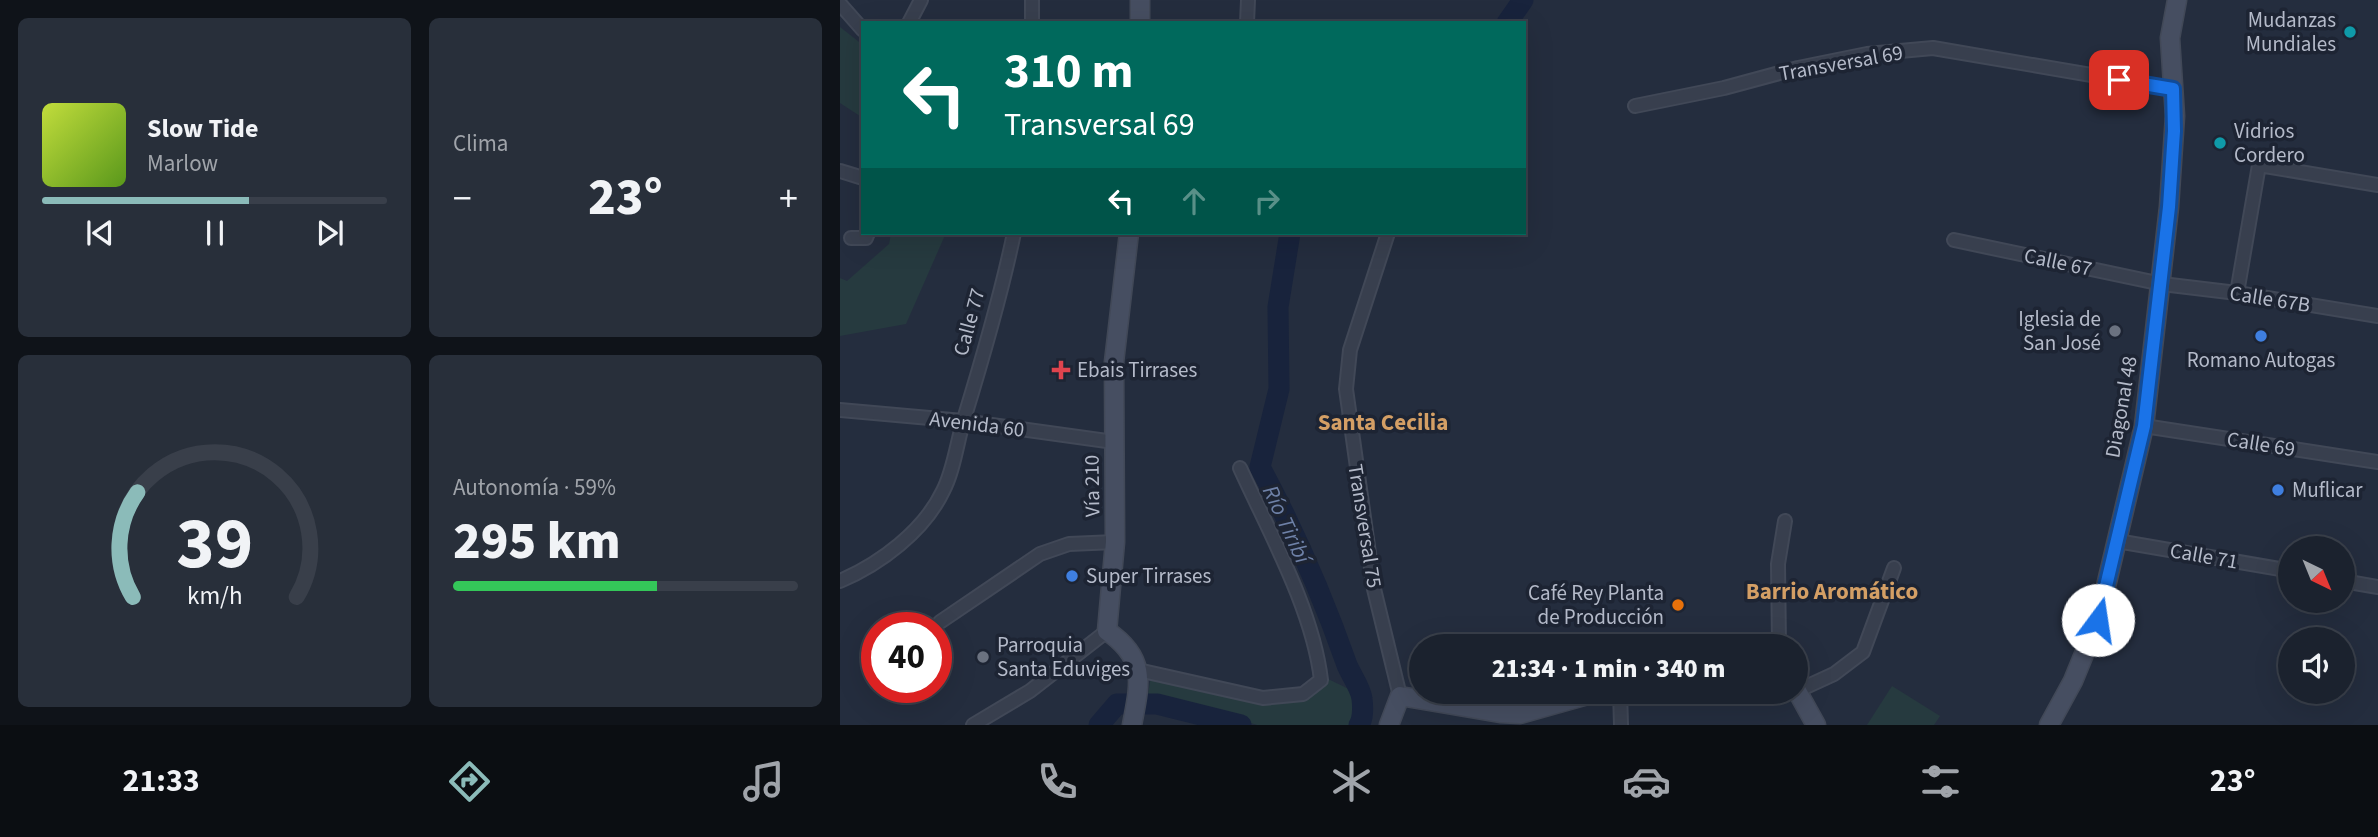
<!DOCTYPE html>
<html lang="es">
<head>
<meta charset="utf-8">
<style>
	body { margin:0; font-family:"Source Sans 3",sans-serif; background:#282f3a; color:#f1f3f6; height:100vh; display:flex; flex-direction:column; font-size:26px; white-space:nowrap }
	* { box-sizing:border-box; margin:0 }
	p { font-size:23px; color:#a0a4aa }
	.icon { flex:none; width:38px; height:38px; fill:none; stroke:currentColor; stroke-width:2; stroke-linecap:round; stroke-linejoin:round }
	.map { position:relative; flex:1; overflow:hidden }
	.panel { display:flex; flex-direction:column; gap:18px; padding:18px; background:#0f1319; width:840px }
	.panel>* { flex:none }
	.top-card { position:absolute; left:21px; top:21px; width:665px; height:214px; border-radius:0px; box-shadow:0 7px 28px #0002,0 0 0 2px #393f4a; background:#00695c; color:#fff; overflow:hidden }
	.needle { width:46px; rotate:137deg }
	.buttons { position:absolute; left:1438px; top:536px; display:grid; gap:14px }
	.buttons a { display:grid; place-items:center; width:77px; height:77px; border-radius:50%; background:#1b222e; box-shadow:0 7px 28px #0002,0 0 0 2px #393f4a; font-size:35px }
	.speed { position:absolute; left:21px; top:612px; display:flex; gap:14px; font-size:35px; font-weight:700; text-align:center }
	.speed>* { display:grid; place-content:center; width:91px; height:91px; border-radius:50%; background:#1b222e; box-shadow:0 7px 28px #0002,0 0 0 2px #393f4a; line-height:1 }
	.speed .limit { border:10px solid #d22; background:#fff; color:#111 }
	.pin { position:absolute; display:grid; place-items:center; width:60px; height:60px; color:#fff; margin:-30px; border-radius:14px; box-shadow:0 4px 10px #0006 }
	.me { position:absolute; width:77px; margin:-38px; rotate:14deg; stroke-linejoin:round; filter:drop-shadow(0 0 5px #0008) }
	.turn { display:flex; align-items:center; gap:24px; height:147px; padding:0 28px; font-size:32px }
	.turn .icon { width:91px; height:91px; stroke-width:2.5 }
	.turn b { display:block; font-size:49px; line-height:60px }
	.lanes { display:flex; align-items:center; height:66px; padding:0 28px; background:#0003; justify-content:center; gap:35px; direction:ltr }
	.lanes .off { opacity:.35 }
	.big { font-size:52px; font-weight:800; line-height:1.1 }
	.panel .widget { flex:1; display:flex; flex-direction:column; justify-content:center; gap:10px; min-width:0; padding:0 24px; border-radius:10px; background:#282f3a }
	.panel .dial { align-items:center; gap:0 }
	.dial svg { height:182px; overflow:visible; fill:none; stroke:#393f4a; stroke-width:7; stroke-linecap:round; text-anchor:middle }
	.dial text { fill:#f1f3f6; stroke:none }
	.song { display:flex; align-items:center; gap:21px }
	.cover { width:84px; height:84px; border-radius:10px; background:linear-gradient(135deg,hsl(70 70% 55%),hsl(90 70% 35%)) }
	.played { height:7px; border-radius:4px; background:linear-gradient(90deg,#8bbbb9 60%,#393f4a 60%) }
	.keys { display:flex; justify-content:space-around; direction:ltr }
	.heat { display:flex; justify-content:space-between; align-items:center; font-size:38px; direction:ltr }
	.charge { height:10px; border-radius:5px; background:linear-gradient(90deg,#34c759 59%,#393f4a 0) }
	.panel .tiles { flex:1; display:grid; gap:18px; grid-template-columns:repeat(2,1fr) }
	.trip { position:absolute; left:569px; top:634px; width:399px; height:70px; border-radius:35px; background:#1b222e; box-shadow:0 7px 28px #0002,0 0 0 2px #393f4a; font-weight:800; line-height:70px; text-align:center }
	.tabs { display:flex; height:112px; justify-content:space-around; align-items:center; background:#0b0e12; color:#a0a4aa }
	.tabs .icon { width:49px; height:49px }
	.tabs .current { color:#8bbbb9 }
	.tabs b { font-size:32px; color:#f1f3f6 }
	main { display:flex; flex:1; min-height:0 }
	.map>svg:first-child { display:block }
	.green { fill:#263a3f }
	.lines { fill:none; stroke-linecap:round; stroke-linejoin:round }
	.river { stroke:#18233c; stroke-width:21 }
	.street-casing { stroke:#414857; stroke-width:16 }
	.secondary-casing { stroke:#414857; stroke-width:21 }
	.street { stroke:#383f4e; stroke-width:12 }
	.secondary { stroke:#464e61; stroke-width:18 }
	.route-casing { stroke:#114b97; stroke-width:18 }
	.route { stroke:#1a73e8; stroke-width:12 }
	.culture-dot { fill:#0f9aa8; stroke:#1d2433; stroke-width:2.5 }
	.worship-dot { fill:#6b7280; stroke:#1d2433; stroke-width:2.5 }
	.shop-dot { fill:#3f7fe0; stroke:#1d2433; stroke-width:2.5 }
	.health-dot { fill:#e0444e; stroke:#1d2433; stroke-width:2.5 }
	.food-dot { fill:#e8710a; stroke:#1d2433; stroke-width:2.5 }
	.labels { text-anchor:middle; stroke-width:7; stroke-linejoin:round; paint-order:stroke }
	.poi-label { font-size:21px; fill:#b4bac9; stroke:#1d2433; text-anchor:start }
	.street-label { font-size:21px; fill:#b4bac9; stroke:#1d2433 }
	.neighbourhood-label { font-size:23px; font-weight:bold; fill:#d49f65; stroke:#1d2433 }
	.water-label { font-size:23px; font-style:italic; fill:#6e81a7; stroke:#1d2433 }
</style>
</head>
<body>
<main>
<section class="panel">
<div class="tiles">
<div class="widget">
<div class="song"><i class="cover"></i><div><b>Slow Tide</b><p>Marlow</p></div></div>
<div class="played"></div>
<div class="keys"><svg class="icon" aria-label="previous" viewBox="0 0 24 24"><path d="M18 5L8 12l10 7zM5 5v14"/></svg><svg class="icon" aria-label="pause" viewBox="0 0 24 24"><path d="M8 5v14M16 5v14"/></svg><svg class="icon" aria-label="next" viewBox="0 0 24 24"><path d="M6 5l10 7-10 7zM19 5v14"/></svg></div>
</div>
<div class="widget"><p>Clima</p>
<div class="heat"><a>−</a><b class="big">23°</b><a>+</a></div>
</div>
<div class="widget dial"><svg viewBox="0 0 100 80">
<path d="M14 69A42 42 0 1 1 86 69"/>
<path d="M14 69A42 42 0 0 1 16 23" stroke="#8bbbb9"/>
<text x="50" y="56" font-size="32" font-weight="700">39</text>
<text x="50" y="72" font-size="11">km/h</text>
</svg></div>
<div class="widget"><p>Autonomía · 59%</p><b class="big">295 km</b><div class="charge"></div></div>
</div>
</section>
<div class="map">
<svg width="1538" height="725" viewBox="0 0 1538 725">
	<rect width="100%" height="100%" fill="#242d3e"/>
	<g class="green">
		<path d="M 0,27 L 23,45 L 23,118 L 0,103 Z"/>
		<path d="M 51,233 L 106,233 L 66,324 L 0,336 L 0,278 L 7,281 L 49,244 Z"/>
		<path d="M 311,675 L 422,701 L 464,696 L 486,678 L 517,693 L 514,723 L 512,725 L 417,725 L 334,698 L 308,695 Z"/>
		<path d="M 1052,686 L 1100,716 L 1094,725 L 1027,725 Z"/>
	</g>
	<g class="lines">
		<g class="river">
			<path d="M 667,23 L 683,0"/>
			<path d="M 450,233 L 438,307 L 439,389 L 420,467 C 454,530 483,597 507,665 C 511,675 521,688 522,699 C 523,707 523,719 519,725"/>
			<path d="M 259,725 L 277,704 L 317,704 L 401,725"/>
		</g>
		<defs>
			<g id="street">
				<path d="M 192,0 L 192,23"/>
				<path d="M 0,4 L 23,30"/>
				<path d="M 69,23 L 81,0"/>
				<path d="M 407,23 L 408,0"/>
				<path d="M 795,106 L 884,88 L 958,68 L 1027,54 L 1093,48 L 1333,89"/>
				<path d="M 0,171 L 23,178"/>
				<path d="M 548,233 L 510,350 L 506,389 L 534,589 L 560,696"/>
				<path d="M 11,238 L 26,238 L 28,233"/>
				<path d="M 1114,240 L 1322,284 L 1397,293 L 1538,316"/>
				<path d="M 1397,293 L 1419,165 L 1538,185"/>
				<path d="M 0,410 L 123,421 L 274,442"/>
				<path d="M 1304,426 L 1538,462"/>
				<path d="M 1277,541 L 1451,571"/>
				<path d="M 0,581 C 40,564 84,531 103,491 C 114,470 117,442 124,419 C 143,357 161,296 174,233"/>
				<path d="M 1503,581 L 1538,587"/>
				<path d="M 100,622 L 200,554 L 229,544 L 275,542"/>
				<path d="M 939,646 L 938,564 L 945,521"/>
				<path d="M 298,670 L 423,698 L 463,694 L 481,680 C 473,610 429,532 400,468"/>
				<path d="M 780,691 L 781,725"/>
				<path d="M 957,691 L 994,674 L 1023,652 L 1054,568"/>
				<path d="M 133,725 L 190,691 L 267,631"/>
			</g>
			<g id="secondary">
				<path d="M 300,0 L 300,23"/>
				<path d="M 289,233 L 274,362 L 275,542 L 267,631 C 307,658 300,683 292,725"/>
				<path d="M 956,689 L 976,725"/>
				<path d="M 549,725 L 560,696 L 660,713 L 680,714 L 762,691"/>
				<path d="M 1209,725 L 1233,681 L 1258,620 L 1304,426 L 1329,207 L 1335,116 L 1330,38 L 1337,0"/>
			</g>
		</defs>
		<use href="#street" class="street-casing"/>
		<use href="#secondary" class="secondary-casing"/>
		<use href="#street" class="street"/>
		<use href="#secondary" class="secondary"/>
	</g>
	<g class="lines">
		<defs>
			<path id="route" d="M 1258,620 L 1304,426 L 1329,207 L 1334,131 L 1333,89 L 1279,80"/>
		</defs>
		<use href="#route" class="route-casing"/>
		<use href="#route" class="route"/>
	</g>
	<g class="culture-dot">
		<circle cx="1510" cy="32" r="7"/>
		<circle cx="1380" cy="143" r="7"/>
	</g>
	<g class="worship-dot">
		<circle cx="1275" cy="331" r="7"/>
		<circle cx="143" cy="657" r="7"/>
	</g>
	<g class="shop-dot">
		<circle cx="1421" cy="336" r="7"/>
		<circle cx="1438" cy="490" r="7"/>
		<circle cx="232" cy="576" r="7"/>
	</g>
	<path class="health-dot" d="M217.5 359.5h7v7h7v7h-7v7h-7v-7h-7v-7h7z"/>
	<circle class="food-dot" cx="838" cy="605" r="7"/>
	<g class="labels">
		<g class="poi-label">
			<text x="1496" y="27" text-anchor="end">Mudanzas<tspan x="1496" dy="24">Mundiales</tspan></text>
			<text x="1394" y="138">Vidrios<tspan x="1394" dy="24">Cordero</tspan></text>
			<text x="1261" y="326" text-anchor="end">Iglesia de<tspan x="1261" dy="24">San José</tspan></text>
			<text x="1421" y="367" text-anchor="middle">Romano Autogas</text>
			<text x="237" y="377">Ebais Tirrases</text>
			<text x="1452" y="497">Muflicar</text>
			<text x="246" y="583">Super Tirrases</text>
			<text x="824" y="600" text-anchor="end">Café Rey Planta<tspan x="824" dy="24">de Producción</tspan></text>
			<text x="157" y="652">Parroquia<tspan x="157" dy="24">Santa Eduviges</tspan></text>
		</g>
		<g class="street-label">
			<text transform="translate(1001 63) rotate(-10)" y="7">Transversal 69</text>
			<text transform="translate(1218 262) rotate(12)" y="7">Calle 67</text>
			<text transform="translate(1430 299) rotate(9)" y="7">Calle 67B</text>
			<text transform="translate(129 322) rotate(-75)" y="7">Calle 77</text>
			<text transform="translate(1281 407) rotate(-80)" y="7">Diagonal 48</text>
			<text transform="translate(137 424) rotate(7)" y="7">Avenida 60</text>
			<text transform="translate(1421 444) rotate(9)" y="7">Calle 69</text>
			<text transform="translate(252 486) rotate(-91)" y="7">Vía 210</text>
			<text transform="translate(525 526) rotate(81)" y="7">Transversal 75</text>
			<text transform="translate(1364 556) rotate(10)" y="7">Calle 71</text>
		</g>
		<g class="neighbourhood-label">
			<text x="543" y="430">Santa Cecilia</text>
			<text x="992" y="599">Barrio Aromático</text>
		</g>
		<g class="water-label">
			<text transform="translate(447 524) rotate(65)" y="8">Río Tiribí</text>
		</g>
	</g>
</svg>
<div class="buttons">
<a><svg class="needle" viewBox="-14 -14 28 28"><path d="M0-13l5 13h-10z" fill="#e53935"/><path d="M0 13l5-13h-10z" fill="#a0a4aa"/></svg></a>
<a><svg class="icon" aria-label="sound" viewBox="0 0 24 24"><path d="M4 9h4l5-4v14l-5-4H4zM17 9q2 3 0 6"/></svg></a>
</div>
<div class="speed"><div class="limit">40</div></div>
<div class="pin" style="left:1279px;top:80px;background:#d93025"><svg class="icon" aria-label="arrive" viewBox="0 0 24 24"><path d="M6 21V4h12l-3 4 3 4H6"/></svg></div>
<svg class="me" style="left:1258px;top:620px" viewBox="-20 -20 40 40"><circle r="19" fill="#fff"/><path d="M0-13L10 11 0 6-10 11z" fill="#1a73e8"/></svg>
<div class="trip">21:34 · 1 min · 340 m</div>
<div class="top-card">
<div class="turn"><svg class="icon" aria-label="left" viewBox="0 0 24 24"><path d="M17 20v-9H6M10 6l-5 5 5 5"/></svg><div><b>310 m</b>Transversal 69</div></div>
<div class="lanes"><svg class="icon" aria-label="left" viewBox="0 0 24 24"><path d="M17 20v-9H6M10 6l-5 5 5 5"/></svg><svg class="icon off" aria-label="ahead" viewBox="0 0 24 24"><path d="M12 20V5M6 11l6-6 6 6"/></svg><svg class="icon off" aria-label="right" viewBox="0 0 24 24"><path d="M7 20v-9h11M14 6l5 5-5 5"/></svg></div>
</div>
</div>
</main>
<nav class="tabs">
<b>21:33</b>
<svg class="icon current" aria-label="directions" viewBox="0 0 24 24"><path d="M12 3l9 9-9 9-9-9zM9 14v-3h6M13 9l2 2-2 2"/></svg>
<svg class="icon" aria-label="music" viewBox="0 0 24 24"><path d="M9 18V5l10-2v13"/><circle cx="6" cy="18" r="3"/><circle cx="16" cy="16" r="3"/></svg>
<svg class="icon" aria-label="phone" viewBox="0 0 24 24"><path d="M5 4h4l2 5-3 2q2 4 5 5l2-3 5 2v4C11 20 4 13 5 4z"/></svg>
<svg class="icon" aria-label="climate" viewBox="0 0 24 24"><path d="M12 3v18M4 7l16 10M4 17L20 7"/></svg>
<svg class="icon" aria-label="car" viewBox="0 0 24 24"><path d="M5 17H2v-5l4-1 3-4h7l3 4 3 1v5h-3M9 17h6M6 11h13"/><circle cx="7" cy="17" r="2"/><circle cx="17" cy="17" r="2"/></svg>
<svg class="icon" aria-label="filters" viewBox="0 0 24 24"><path d="M4 7h16M4 17h16"/><circle cx="9" cy="7" r="2"/><circle cx="15" cy="17" r="2"/></svg>
<b>23°</b>
</nav>
</body>
</html>
